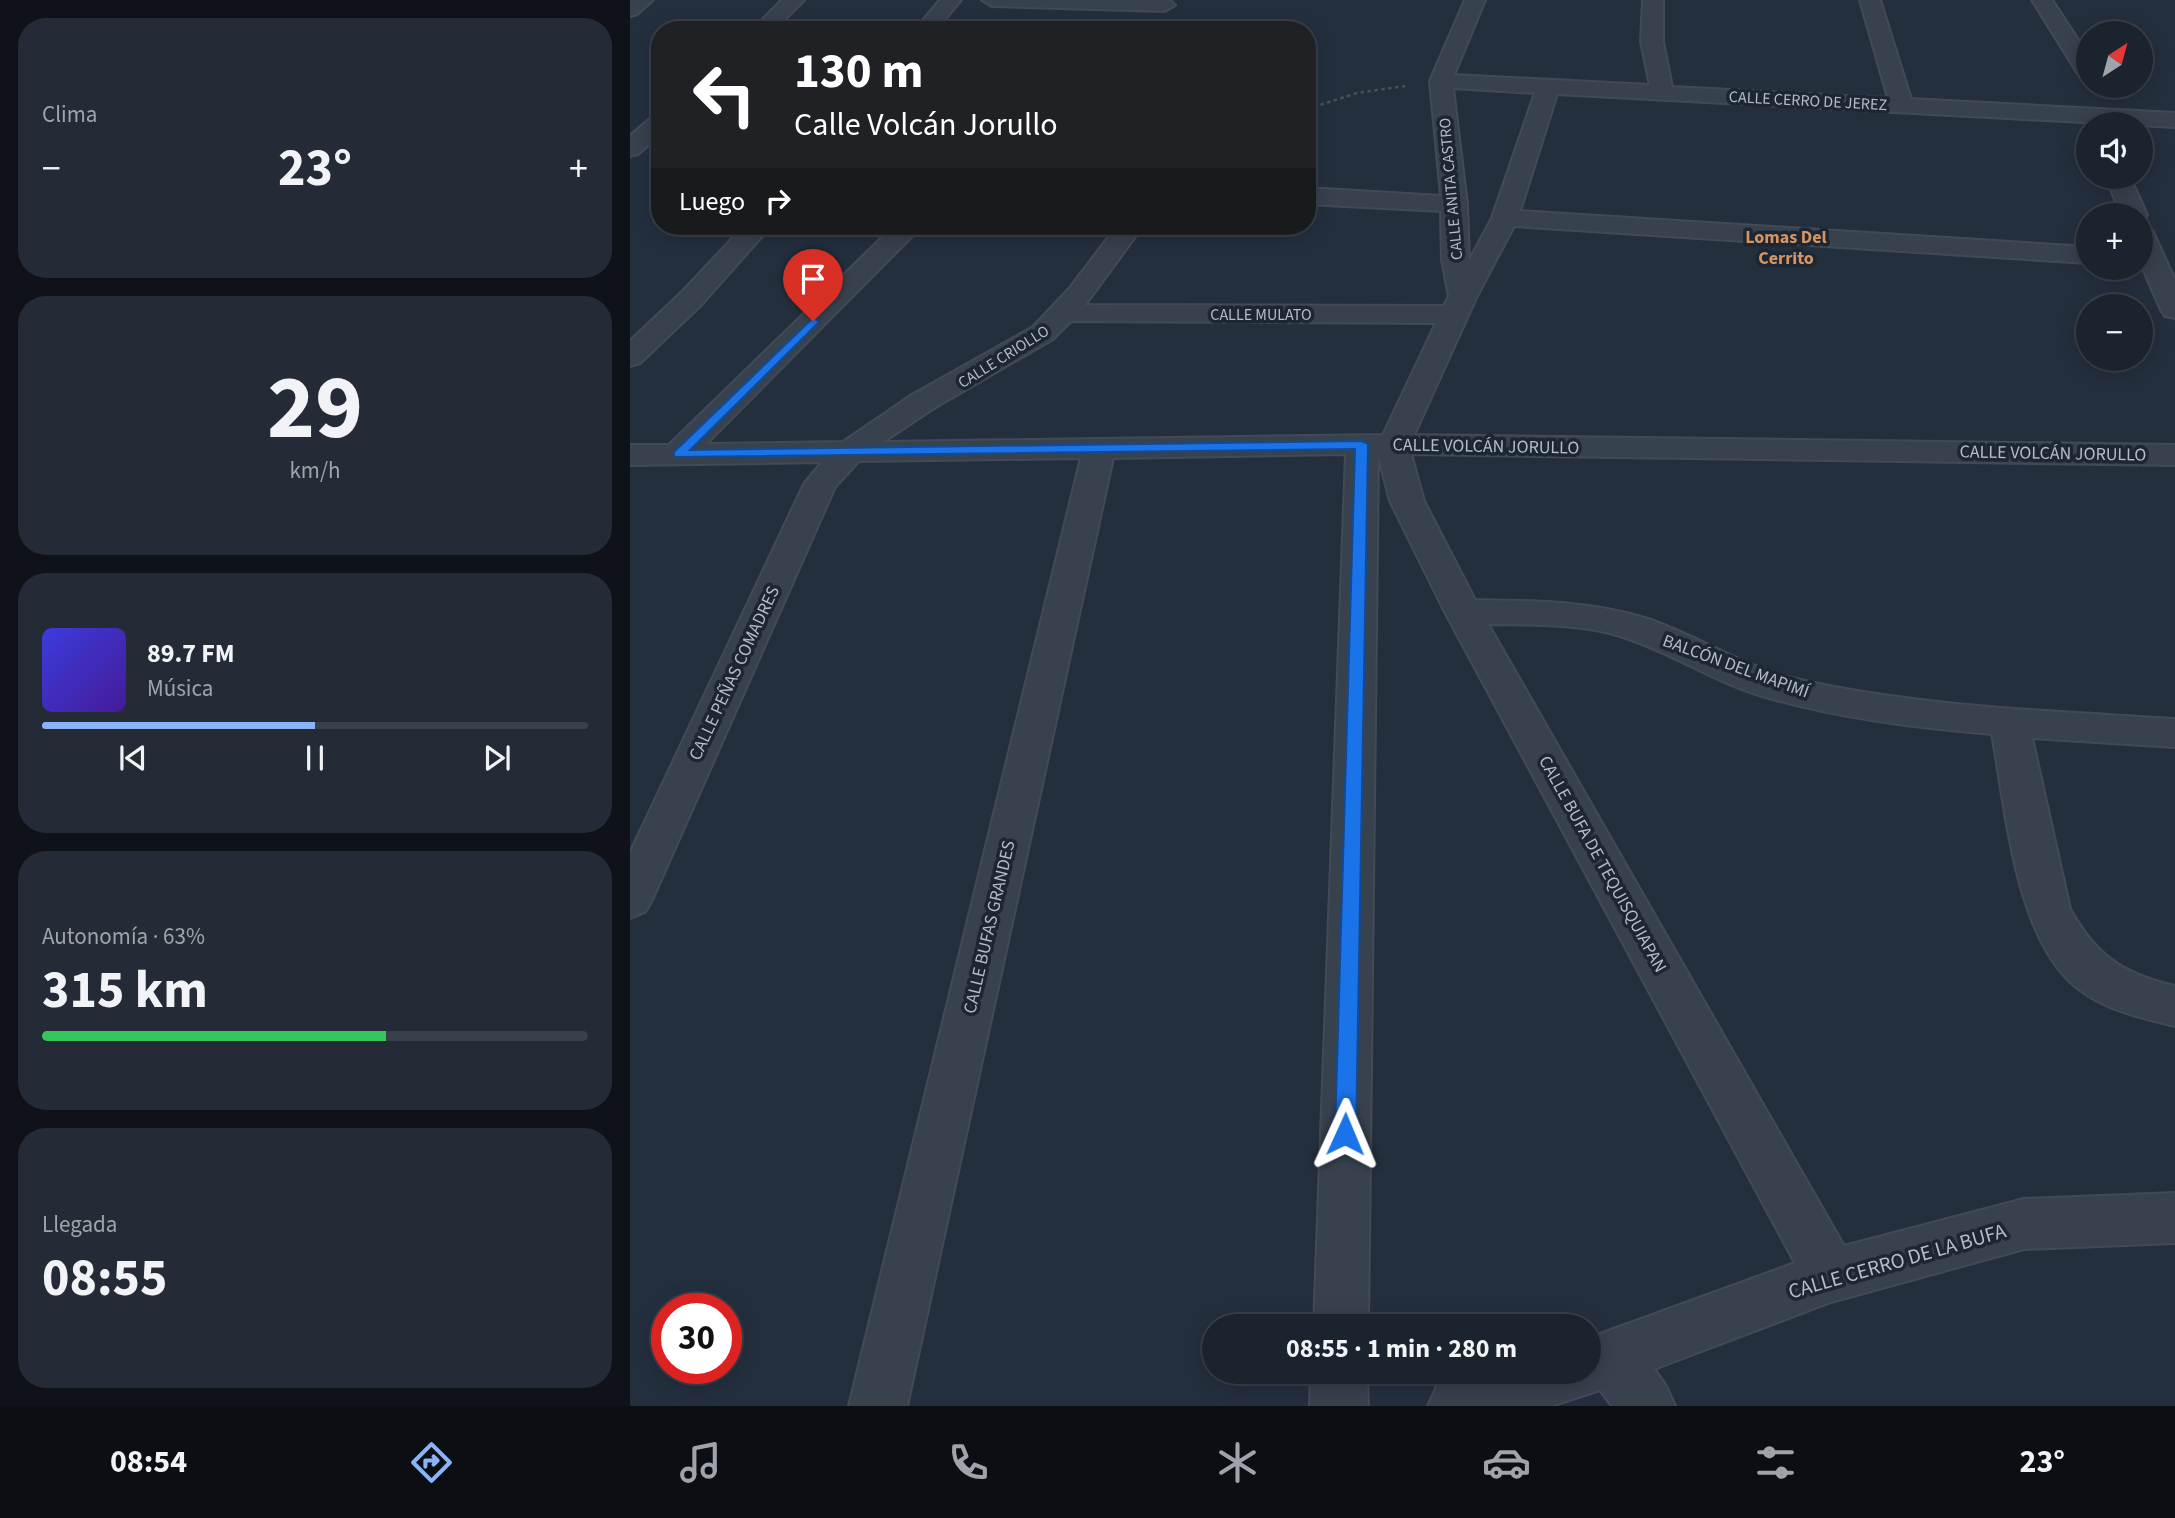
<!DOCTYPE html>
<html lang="es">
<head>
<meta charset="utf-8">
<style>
	body { margin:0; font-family:"Source Sans 3",sans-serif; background:#242b36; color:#f1f3f6; height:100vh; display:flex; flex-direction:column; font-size:26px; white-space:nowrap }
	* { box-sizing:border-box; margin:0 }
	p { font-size:23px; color:#a0a4aa }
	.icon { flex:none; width:38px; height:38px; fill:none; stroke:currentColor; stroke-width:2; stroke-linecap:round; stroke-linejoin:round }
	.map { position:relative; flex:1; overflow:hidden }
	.sheet { display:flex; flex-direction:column; gap:18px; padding:18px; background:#0f1319; width:630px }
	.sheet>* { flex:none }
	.top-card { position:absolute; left:21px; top:21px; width:665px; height:214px; border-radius:28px; box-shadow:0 4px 18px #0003,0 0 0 2px #39404a; background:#202124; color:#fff; overflow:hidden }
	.needle { width:46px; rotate:36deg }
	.buttons { position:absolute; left:1446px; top:21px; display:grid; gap:14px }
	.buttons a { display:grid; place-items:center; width:77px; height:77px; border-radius:50%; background:#1b232e; box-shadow:0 4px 18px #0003,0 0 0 2px #39404a; font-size:35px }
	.speed { position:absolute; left:21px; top:1293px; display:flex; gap:14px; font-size:35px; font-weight:700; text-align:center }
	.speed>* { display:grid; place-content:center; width:91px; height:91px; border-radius:50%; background:#1b232e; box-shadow:0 4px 18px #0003,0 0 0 2px #39404a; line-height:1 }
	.speed .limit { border:10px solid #d22; background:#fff; color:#111 }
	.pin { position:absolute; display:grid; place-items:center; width:60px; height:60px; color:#fff; margin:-72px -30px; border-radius:50% 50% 50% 0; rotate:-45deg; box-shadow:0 0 7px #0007 }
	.pin .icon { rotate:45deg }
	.me { position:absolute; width:77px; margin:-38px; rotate:1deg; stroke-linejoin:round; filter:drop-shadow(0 0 5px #0008) }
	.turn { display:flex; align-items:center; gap:24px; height:147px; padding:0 28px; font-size:32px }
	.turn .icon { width:91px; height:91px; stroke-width:2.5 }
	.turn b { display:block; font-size:49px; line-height:60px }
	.then { display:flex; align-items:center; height:66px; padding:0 28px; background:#0003; gap:14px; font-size:26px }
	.big { font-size:52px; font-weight:700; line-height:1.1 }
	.sheet .tile { flex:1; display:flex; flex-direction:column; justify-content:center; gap:10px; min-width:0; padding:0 24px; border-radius:28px; background:#242b36 }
	.sheet .dial { align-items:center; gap:0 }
	.dial b { font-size:91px; line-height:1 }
	.song { display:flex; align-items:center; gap:21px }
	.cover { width:84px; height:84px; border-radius:10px; background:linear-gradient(135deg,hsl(240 70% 55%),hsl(260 70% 35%)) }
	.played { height:7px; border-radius:4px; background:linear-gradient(90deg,#8ab4f8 50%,#39404a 50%) }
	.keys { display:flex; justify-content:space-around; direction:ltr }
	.heat { display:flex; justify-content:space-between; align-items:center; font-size:38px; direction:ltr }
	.charge { height:10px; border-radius:5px; background:linear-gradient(90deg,#34c759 63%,#39404a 0) }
	.trip { position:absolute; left:572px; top:1314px; width:399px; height:70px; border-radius:35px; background:#1b232e; box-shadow:0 4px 18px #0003,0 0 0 2px #39404a; font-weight:700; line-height:70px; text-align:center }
	.tab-bar { display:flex; height:112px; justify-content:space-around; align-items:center; background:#0b0e12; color:#a0a4aa }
	.tab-bar .icon { width:49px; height:49px }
	.tab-bar .current { color:#8ab4f8 }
	.tab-bar b { font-size:32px; color:#f1f3f6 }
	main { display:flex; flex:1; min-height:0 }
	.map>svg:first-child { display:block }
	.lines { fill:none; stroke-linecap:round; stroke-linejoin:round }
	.minor-casing { stroke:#414a57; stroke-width:4 }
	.path { stroke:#3f5557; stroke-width:2.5; stroke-dasharray:3.5 3.5; stroke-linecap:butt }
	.minor { fill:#38414e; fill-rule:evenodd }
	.route { fill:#1a73e8; stroke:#114b97; stroke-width:2 }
	.labels { text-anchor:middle; stroke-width:7; stroke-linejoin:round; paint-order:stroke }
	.far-street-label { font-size:16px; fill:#b4bcc9; stroke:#1d2633 }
	.far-quarter-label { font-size:18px; font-weight:bold; fill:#d59563; stroke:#1d2633 }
	.street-label { font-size:18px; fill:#b4bcc9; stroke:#1d2633 }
	.near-street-label { font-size:21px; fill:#b4bcc9; stroke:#1d2633 }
</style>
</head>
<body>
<main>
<section class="sheet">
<div class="tile"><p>Clima</p>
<div class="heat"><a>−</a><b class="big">23°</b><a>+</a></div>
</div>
<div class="tile dial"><b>29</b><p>km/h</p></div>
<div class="tile">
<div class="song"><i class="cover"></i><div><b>89.7 FM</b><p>Música</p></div></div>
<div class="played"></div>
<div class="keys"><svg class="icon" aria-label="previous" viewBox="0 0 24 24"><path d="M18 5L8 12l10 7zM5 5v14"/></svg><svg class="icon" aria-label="pause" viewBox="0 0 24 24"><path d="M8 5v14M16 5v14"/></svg><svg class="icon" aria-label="next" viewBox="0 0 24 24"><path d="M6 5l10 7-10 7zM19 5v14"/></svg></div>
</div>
<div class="tile"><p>Autonomía · 63%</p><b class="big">315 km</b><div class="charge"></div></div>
<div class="tile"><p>Llegada</p><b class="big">08:55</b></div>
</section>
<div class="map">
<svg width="1545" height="1406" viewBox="0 0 1545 1406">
	<rect width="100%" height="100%" fill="#242f3e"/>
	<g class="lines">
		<defs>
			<g id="minor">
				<path d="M 0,0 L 23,0 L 7,14 L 0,16 Z"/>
				<path d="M 152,0 L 174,0 L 144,30 L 122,30 Z"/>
				<path d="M 310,0 L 331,0 L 306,30 L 285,30 Z"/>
				<path d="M 352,0 L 539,0 L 545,5 L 535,11 L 362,6 Z"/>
				<path d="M 835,0 L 855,0 L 824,75 L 1020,85 L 1011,42 L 1013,0 L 1033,0 L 1033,42 L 1042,87 L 1258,98 L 1230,0 L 1250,0 L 1281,99 L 1545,113 L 1545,127 L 927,94 L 890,211 L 1458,247 L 1458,263 L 884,226 L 847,296 L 784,435 L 1545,445 L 1545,465 L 781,454 L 794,501 L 845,600 C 904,601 962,601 1018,619 C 1068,636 1114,667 1166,679 C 1289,707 1419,711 1545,719 L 1545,747 L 1402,738 L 1440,909 C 1466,956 1493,974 1545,986 L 1545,1026 C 1512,1018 1474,1010 1446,987 C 1385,937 1376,809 1362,734 C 1285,728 1206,718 1132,696 C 1082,681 1039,651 990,636 C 948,623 901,625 858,624 L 1214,1246 L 1394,1199 L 1545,1193 L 1545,1243 L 1394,1249 L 1201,1302 L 1024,1369 L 1036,1386 L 1045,1406 L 982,1406 L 970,1390 L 921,1406 L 798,1406 L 807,1386 L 846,1372 L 959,1372 L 959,1338 L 1165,1263 L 815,612 L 760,501 L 748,454 L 738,1326 L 684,1326 L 716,454 L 483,458 L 277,1406 L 219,1406 L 451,458 L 229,461 L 205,487 L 22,900 L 15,912 L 0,918 L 0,853 L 174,484 L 192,462 L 0,465 L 0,445 L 39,445 L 264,226 L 292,226 L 76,444 L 213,442 L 282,395 L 403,327 L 439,289 L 487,226 L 513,226 L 455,305 L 814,306 L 819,296 L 812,260 L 811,211 L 677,204 L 677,188 L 811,196 L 800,81 ZM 823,88 L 905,93 L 862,218 L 839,261 L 837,204 ZM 441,321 L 806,323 L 753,435 L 253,442 L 304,408 L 423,339 Z"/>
				<path d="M 1402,0 L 1422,0 L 1458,55 L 1458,78 L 1450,77 Z"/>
				<path d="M 30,115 L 30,135 L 8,154 L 0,156 L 0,136 L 22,117 Z"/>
				<path d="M 1476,177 L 1500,177 L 1517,215 L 1513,220 L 1510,221 L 1510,215 L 1491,215 Z"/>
				<path d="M 1510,224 L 1519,226 L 1523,232 L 1545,280 L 1545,318 L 1535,316 L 1531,310 L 1510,262 Z"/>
				<path d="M 114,226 L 141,226 L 71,305 L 10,363 L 0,366 L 0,341 L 51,293 Z"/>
				<path d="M 681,1372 L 737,1372 L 738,1406 L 680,1406 Z"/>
			</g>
		</defs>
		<use href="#minor" class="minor-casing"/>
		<path class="path" d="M 677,109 L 727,93 L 775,86"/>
		<use href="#minor" class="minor"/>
	</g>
	<path class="route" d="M 183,318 L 189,321 L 187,324 L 60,450 L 732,441 L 738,444 L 726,1134 L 723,1140 L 715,1143 L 708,1140 L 705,1134 L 725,449 L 44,457 L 44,452 Z"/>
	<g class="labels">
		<g class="far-street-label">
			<text transform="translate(1178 100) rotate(3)" y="6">CALLE CERRO DE JEREZ</text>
			<text transform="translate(820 189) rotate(-95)" y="6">CALLE ANITA CASTRO</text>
			<text x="631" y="320">CALLE MULATO</text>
			<text transform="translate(373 356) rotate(-32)" y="6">CALLE CRIOLLO</text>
		</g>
		<g class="far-quarter-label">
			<text x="1156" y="243">Lomas Del<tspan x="1156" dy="21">Cerrito</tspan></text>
		</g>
		<g class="street-label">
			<text transform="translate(856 446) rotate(1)" y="6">CALLE VOLCÁN JORULLO</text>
			<text transform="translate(1423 453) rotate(1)" y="6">CALLE VOLCÁN JORULLO</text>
			<text transform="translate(1106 666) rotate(20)" y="6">BALCÓN DEL MAPIMÍ</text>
			<text transform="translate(104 673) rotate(-65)" y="6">CALLE PEÑAS COMADRES</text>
			<text transform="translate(973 864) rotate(61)" y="6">CALLE BUFA DE TEQUISQUIAPAN</text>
			<text transform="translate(359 927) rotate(-77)" y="6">CALLE BUFAS GRANDES</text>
		</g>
		<g class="near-street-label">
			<text transform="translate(1267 1261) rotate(-16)" y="7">CALLE CERRO DE LA BUFA</text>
		</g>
	</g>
</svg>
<div class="buttons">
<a><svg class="needle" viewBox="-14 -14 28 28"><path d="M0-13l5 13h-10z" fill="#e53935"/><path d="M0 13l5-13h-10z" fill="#a0a4aa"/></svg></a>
<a><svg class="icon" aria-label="sound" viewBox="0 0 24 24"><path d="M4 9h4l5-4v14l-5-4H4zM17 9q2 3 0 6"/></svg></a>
<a>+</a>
<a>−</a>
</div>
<div class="speed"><div class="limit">30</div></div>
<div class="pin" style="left:183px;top:321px;background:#d93025"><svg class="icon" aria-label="arrive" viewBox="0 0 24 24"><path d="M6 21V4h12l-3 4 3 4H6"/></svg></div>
<svg class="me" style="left:715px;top:1134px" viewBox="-20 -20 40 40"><path d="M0-17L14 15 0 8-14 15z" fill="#1a73e8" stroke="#fff" stroke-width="4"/></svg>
<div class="trip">08:55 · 1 min · 280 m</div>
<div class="top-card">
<div class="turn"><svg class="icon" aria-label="left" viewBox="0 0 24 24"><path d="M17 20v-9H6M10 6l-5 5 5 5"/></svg><div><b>130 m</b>Calle Volcán Jorullo</div></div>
<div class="then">Luego<svg class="icon" aria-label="right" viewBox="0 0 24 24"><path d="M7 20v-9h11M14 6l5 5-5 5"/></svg></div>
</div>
</div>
</main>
<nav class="tab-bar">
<b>08:54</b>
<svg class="icon current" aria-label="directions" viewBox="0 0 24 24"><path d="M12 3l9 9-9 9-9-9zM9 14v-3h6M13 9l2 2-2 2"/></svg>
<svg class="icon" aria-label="music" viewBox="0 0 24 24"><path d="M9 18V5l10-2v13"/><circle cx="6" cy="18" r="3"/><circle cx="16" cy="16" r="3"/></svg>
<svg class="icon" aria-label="phone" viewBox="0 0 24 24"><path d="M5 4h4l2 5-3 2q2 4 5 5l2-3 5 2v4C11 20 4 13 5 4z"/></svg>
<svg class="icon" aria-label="climate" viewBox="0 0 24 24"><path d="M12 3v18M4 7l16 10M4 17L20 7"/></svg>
<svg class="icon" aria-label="car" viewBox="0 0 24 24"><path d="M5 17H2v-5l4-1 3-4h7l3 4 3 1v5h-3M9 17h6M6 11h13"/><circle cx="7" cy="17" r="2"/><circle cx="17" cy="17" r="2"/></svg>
<svg class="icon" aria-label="filters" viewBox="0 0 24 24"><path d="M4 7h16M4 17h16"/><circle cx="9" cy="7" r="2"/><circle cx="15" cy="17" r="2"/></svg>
<b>23°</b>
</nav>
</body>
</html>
